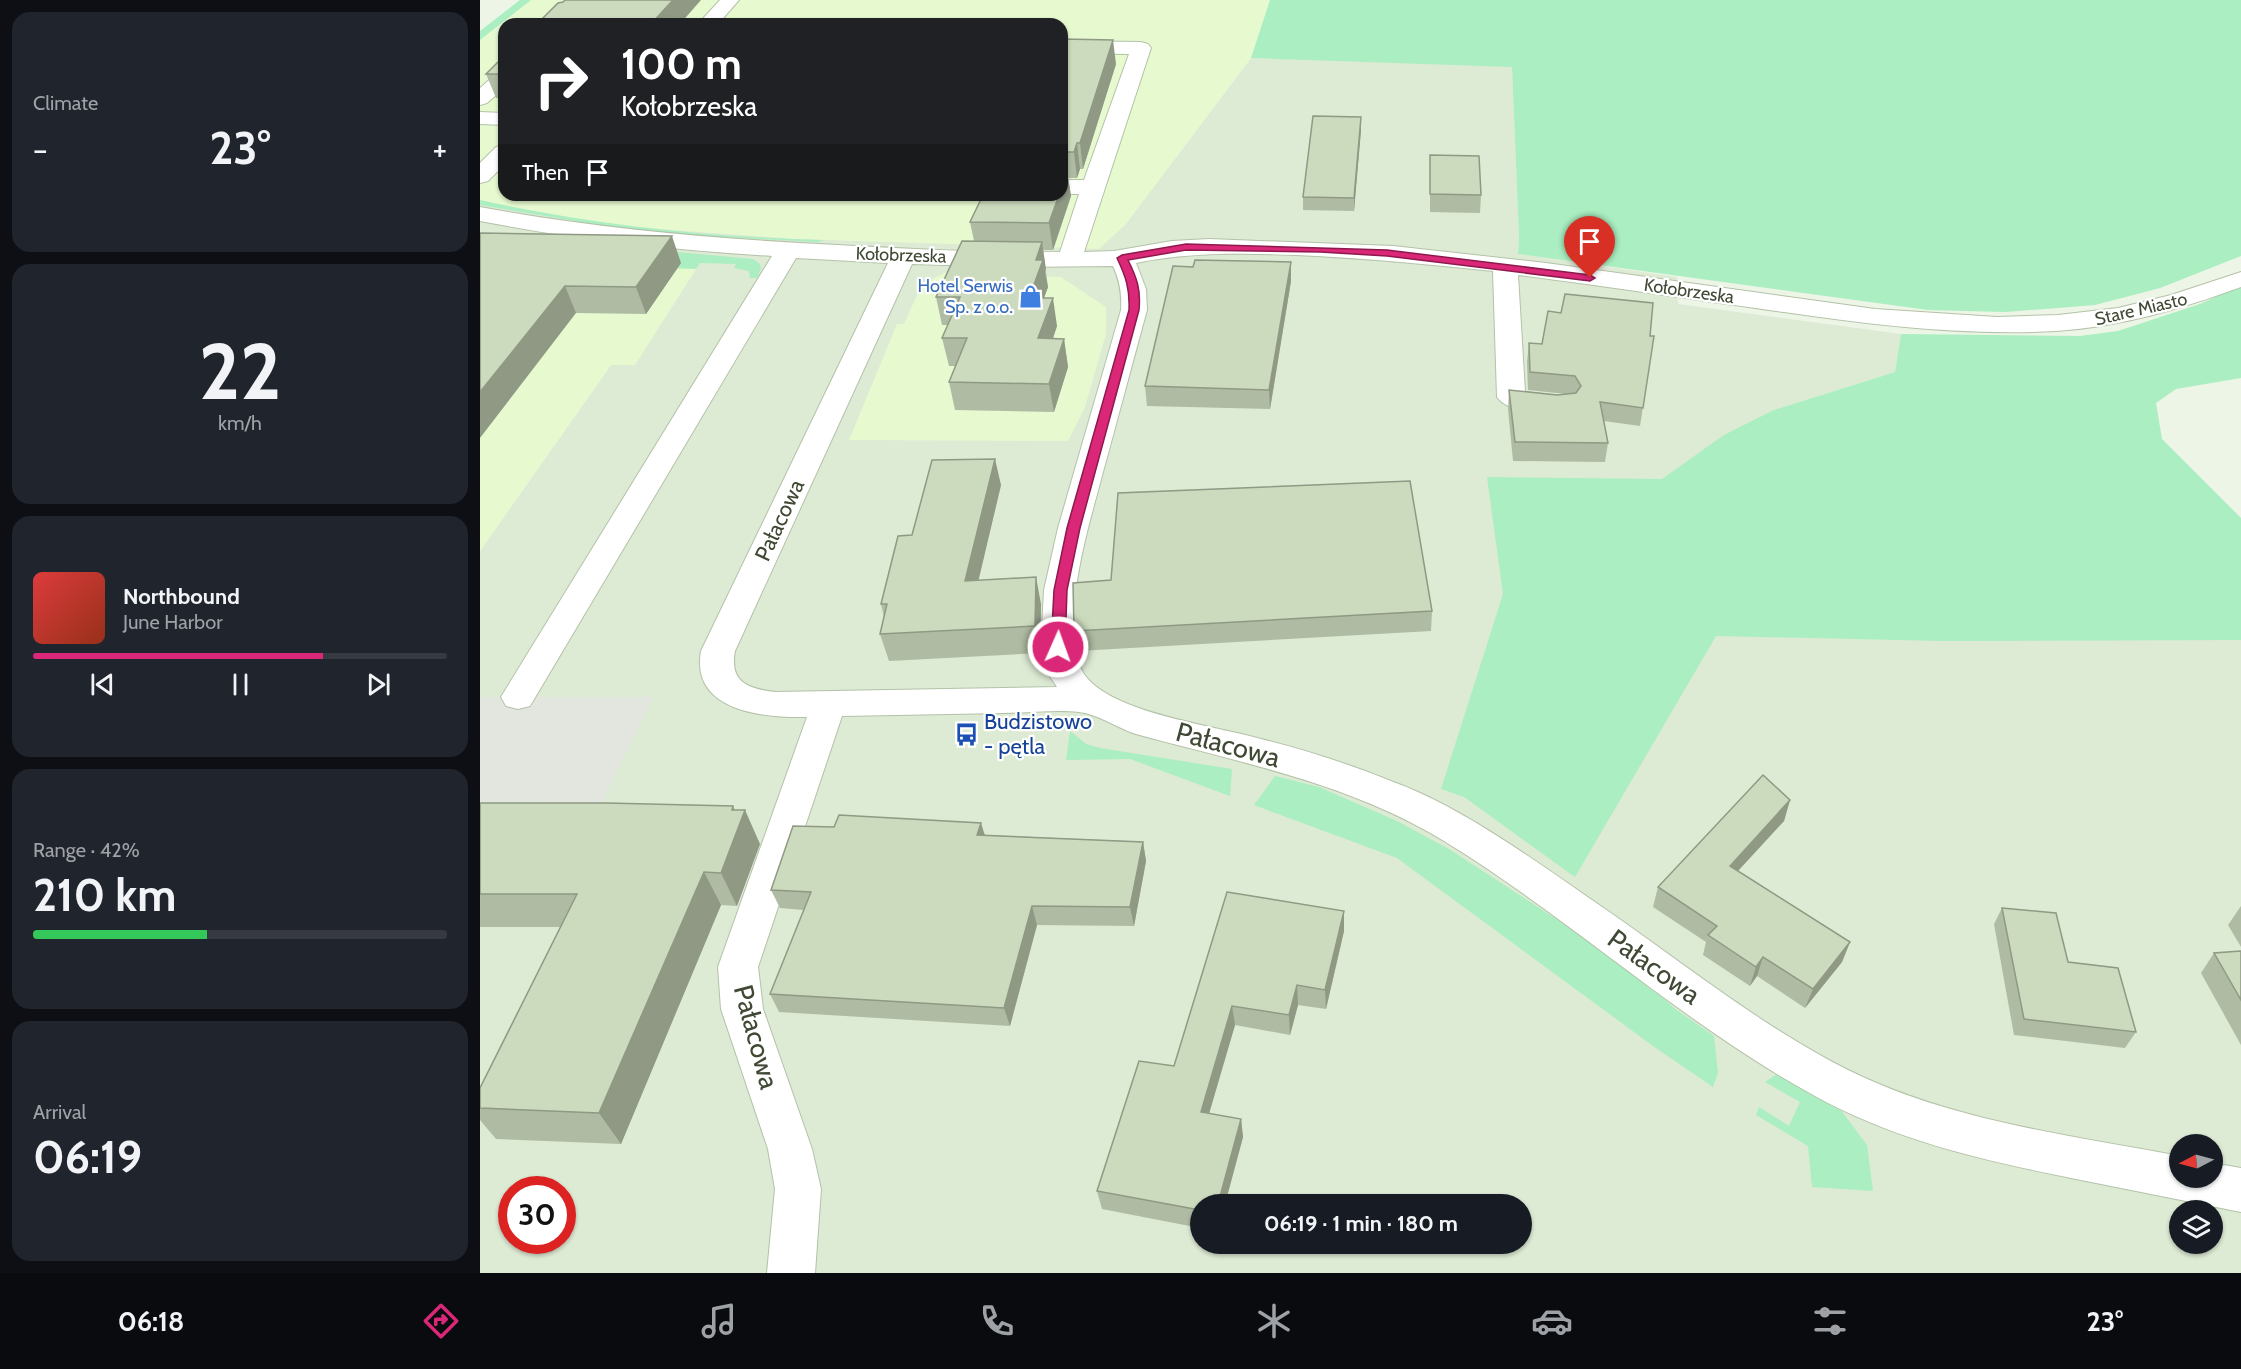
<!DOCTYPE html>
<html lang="en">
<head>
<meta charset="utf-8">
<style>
	body { margin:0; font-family:Cabin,sans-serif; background:#20242c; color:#f1f3f6; height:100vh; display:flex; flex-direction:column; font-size:22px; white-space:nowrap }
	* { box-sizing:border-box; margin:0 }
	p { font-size:20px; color:#9ea1a6 }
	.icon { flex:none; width:33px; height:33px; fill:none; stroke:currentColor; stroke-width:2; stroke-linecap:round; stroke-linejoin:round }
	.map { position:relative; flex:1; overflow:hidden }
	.sheet { display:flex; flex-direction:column; gap:12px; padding:12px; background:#0d0f14; width:480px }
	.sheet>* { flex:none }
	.banner { position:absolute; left:18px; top:18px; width:570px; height:183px; border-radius:18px; box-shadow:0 2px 4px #0004; background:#202124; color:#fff; overflow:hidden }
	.needle { width:39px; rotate:264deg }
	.controls { position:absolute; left:1689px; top:1134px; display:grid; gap:12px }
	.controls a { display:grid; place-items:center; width:54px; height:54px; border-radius:50%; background:#171b24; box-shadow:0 2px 4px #0004; font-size:30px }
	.speed { position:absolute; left:18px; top:1176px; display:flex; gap:12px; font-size:30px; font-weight:700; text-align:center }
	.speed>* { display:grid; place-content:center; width:78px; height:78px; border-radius:50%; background:#171b24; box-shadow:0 2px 4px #0004; line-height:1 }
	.speed .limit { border:9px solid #d22; background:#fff; color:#111 }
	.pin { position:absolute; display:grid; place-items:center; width:51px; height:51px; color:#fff; margin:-62px -26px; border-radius:50% 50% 50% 0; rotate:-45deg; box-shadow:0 0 6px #0007 }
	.pin .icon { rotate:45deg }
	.me { position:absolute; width:66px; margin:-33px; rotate:2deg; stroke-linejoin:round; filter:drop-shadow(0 0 4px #0008) }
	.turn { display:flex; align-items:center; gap:21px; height:126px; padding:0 24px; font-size:27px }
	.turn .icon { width:78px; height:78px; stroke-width:2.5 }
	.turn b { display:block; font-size:42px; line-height:51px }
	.then { display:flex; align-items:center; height:57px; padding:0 24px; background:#0003; gap:12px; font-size:22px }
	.big { font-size:45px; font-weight:700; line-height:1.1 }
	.sheet .widget { flex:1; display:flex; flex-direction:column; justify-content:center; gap:9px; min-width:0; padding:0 21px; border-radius:18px; background:#20242c }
	.sheet .dial { align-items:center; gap:0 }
	.dial b { font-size:78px; line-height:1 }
	.song { display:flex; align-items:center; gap:18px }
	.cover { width:72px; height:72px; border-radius:9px; background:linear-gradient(135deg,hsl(0 70% 55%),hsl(10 70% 35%)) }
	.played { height:6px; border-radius:3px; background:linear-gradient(90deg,#db2777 70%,#363941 70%) }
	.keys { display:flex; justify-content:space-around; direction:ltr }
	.heat { display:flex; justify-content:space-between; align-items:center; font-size:33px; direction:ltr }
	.charge { height:9px; border-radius:4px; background:linear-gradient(90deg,#34c759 42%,#363941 0) }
	.trip { position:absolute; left:710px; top:1194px; width:342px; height:60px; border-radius:30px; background:#171b24; box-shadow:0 2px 4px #0004; font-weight:700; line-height:60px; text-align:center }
	.dock { display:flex; height:96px; justify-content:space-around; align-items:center; background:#090b0e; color:#9ea1a6 }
	.dock .icon { width:42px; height:42px }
	.dock .on { color:#db2777 }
	.dock b { font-size:27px; color:#f1f3f6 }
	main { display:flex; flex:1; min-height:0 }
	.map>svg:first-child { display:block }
	.residential { fill:#ddead4; fill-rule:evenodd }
	.commercial { fill:#e6f9cf; fill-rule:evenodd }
	.green { fill:#aaeec1 }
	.parking { fill:#e2e6df }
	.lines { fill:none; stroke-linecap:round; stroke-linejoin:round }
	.minor-casing { stroke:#b4c2a8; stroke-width:2 }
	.minor { fill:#fff; fill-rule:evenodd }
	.wall { fill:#afbca3 }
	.shaded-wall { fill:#8f9984 }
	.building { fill:#ccdbbd; stroke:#8f9984; stroke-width:1.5 }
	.route { fill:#db2777; stroke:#8e194d; stroke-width:1.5 }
	.labels { text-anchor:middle; stroke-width:4.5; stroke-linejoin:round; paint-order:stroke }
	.far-street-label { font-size:18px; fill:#3f4934; stroke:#fff }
	.far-shop-label { font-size:18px; fill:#366cbe; stroke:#fff; text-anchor:end }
	.street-label { font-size:22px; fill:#3f4934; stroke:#fff }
	.transit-label { font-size:22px; fill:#164399; stroke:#fff; text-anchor:start }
	.near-street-label { font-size:27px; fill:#3f4934; stroke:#fff }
</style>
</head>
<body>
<main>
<section class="sheet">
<div class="widget"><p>Climate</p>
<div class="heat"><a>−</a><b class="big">23°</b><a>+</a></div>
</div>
<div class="widget dial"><b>22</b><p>km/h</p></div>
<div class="widget">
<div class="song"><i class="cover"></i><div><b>Northbound</b><p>June Harbor</p></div></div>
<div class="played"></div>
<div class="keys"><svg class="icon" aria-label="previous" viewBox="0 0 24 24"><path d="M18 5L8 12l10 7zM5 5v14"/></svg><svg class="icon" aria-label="pause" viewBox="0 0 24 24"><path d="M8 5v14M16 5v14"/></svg><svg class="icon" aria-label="next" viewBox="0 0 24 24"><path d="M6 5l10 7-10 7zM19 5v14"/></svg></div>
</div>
<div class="widget"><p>Range · 42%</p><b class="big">210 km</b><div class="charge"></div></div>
<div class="widget"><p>Arrival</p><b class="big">06:19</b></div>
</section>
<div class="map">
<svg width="1761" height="1273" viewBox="0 0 1761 1273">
	<rect width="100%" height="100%" fill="#ecf5e6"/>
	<path class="residential" d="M 771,58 L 1032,66 L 1039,236 L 1038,254 L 1197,277 L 1198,304 L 1421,334 L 1415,372 L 1294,410 L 1558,639 L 1761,640 L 1761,1273 L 0,1273 L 0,551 L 131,365 L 207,281 L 220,263 L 0,234 L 0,200 L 58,213 L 316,239 L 563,246 L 645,225 ZM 1700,1144 L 1732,1144 L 1732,1178 L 1700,1178 ZM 32,1190 L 82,1190 L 82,1240 L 32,1240 ZM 720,1204 L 1041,1204 L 1041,1244 L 720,1244 ZM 1700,1210 L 1732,1210 L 1732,1244 L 1700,1244 Z"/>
	<g class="commercial">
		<path d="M 51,0 L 790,0 L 771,58 L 645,225 L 619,249 L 316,239 L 149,227 L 58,213 L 0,200 L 0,40 ZM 24,24 L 582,24 L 582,195 L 24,195 Z"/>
		<path d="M 0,234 L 220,263 L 155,365 L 131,365 L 0,551 Z"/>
		<path d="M 466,272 L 581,277 L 626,307 L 626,334 L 605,407 L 588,441 L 369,440 L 417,324 L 424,324 L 442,284 Z"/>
	</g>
	<g class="green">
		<path d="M 40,0 L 51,0 L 0,40 L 0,31 Z"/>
		<path d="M 790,0 L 1761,0 L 1761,256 L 1680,288 L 1615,305 L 1525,312 L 1448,310 L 1038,254 L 1039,236 L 1032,67 L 771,58 Z"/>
		<path d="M 0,200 C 113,225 228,237 344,240 L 338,242 L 224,236 L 149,230 L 0,205 Z"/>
		<path d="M 120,245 L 273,259 L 280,264 L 281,268 L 277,278 L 270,278 L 269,271 L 254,268 L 256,264 L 220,263 L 216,269 L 162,267 Z"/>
		<path d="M 1761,285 L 1761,378 L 1696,389 L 1676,403 L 1682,439 L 1761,518 L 1761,640 L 1463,641 L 1236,636 L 1095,877 L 984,797 L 961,789 L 1023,594 L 1007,477 L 1182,479 L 1244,435 L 1294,410 L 1415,372 L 1421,334 L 1600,336 L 1638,331 L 1720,304 Z"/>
		<path d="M 590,731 L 606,744 L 620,748 L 752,769 L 750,796 L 650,759 L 586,760 Z"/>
		<path d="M 795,776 L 839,787 L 917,821 L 969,849 L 1087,926 L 1159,978 L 1198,1011 L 1234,1036 L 1238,1073 L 1233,1087 L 1173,1046 L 917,858 L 774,805 Z"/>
		<path d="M 1297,1074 L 1360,1109 L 1387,1145 L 1393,1191 L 1332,1187 L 1328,1146 L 1276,1115 L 1279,1107 L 1309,1126 L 1320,1102 L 1285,1082 Z"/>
	</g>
	<path class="parking" d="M 0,697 L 173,697 L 122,803 L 0,802 Z"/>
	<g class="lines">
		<defs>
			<g id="minor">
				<path d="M 240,0 L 259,0 L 238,24 L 218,24 Z"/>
				<path d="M 582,41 L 661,42 L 668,44 L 671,48 L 604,252 L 634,251 L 692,241 L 729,239 L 913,246 L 1066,263 L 1395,309 L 1517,317 L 1578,315 L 1638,308 L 1691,295 L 1761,272 L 1761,287 C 1701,309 1640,327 1576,331 C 1484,336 1394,325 1304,312 C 1215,300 1127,286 1038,275 L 1045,392 L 1078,396 L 1082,402 L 1078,408 C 1061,412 1028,413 1017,397 L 1013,271 C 947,264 882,258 816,255 C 762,253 710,252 656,263 L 666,289 L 667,310 C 652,364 638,418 623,472 C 613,510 601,549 596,589 C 593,614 590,652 604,674 C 630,713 736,726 781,739 C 817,748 853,759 888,772 C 905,779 923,785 940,793 C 997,819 1057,862 1109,898 C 1195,956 1275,1023 1368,1070 C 1471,1121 1588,1135 1700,1156 L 1700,1178 L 1732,1178 L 1732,1163 L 1761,1168 L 1761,1212 C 1706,1201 1651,1190 1596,1179 C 1506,1161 1416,1141 1335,1096 C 1203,1024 1093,920 964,841 C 869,783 762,763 656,734 C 637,728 618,714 599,712 C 575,709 547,713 523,713 C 469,714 416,715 362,716 L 278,967 L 283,1009 L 332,1149 L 341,1189 L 335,1273 L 287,1273 L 295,1189 L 288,1149 L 241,1009 L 238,967 L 327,717 C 285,718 210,712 221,651 L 408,263 L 316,258 L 50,706 L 38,709 L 26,706 L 21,697 L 292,256 C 194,250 97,240 0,221 L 0,207 C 118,229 237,239 357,245 C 431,249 506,253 580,252 L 599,194 L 582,194 L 582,180 L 604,180 L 649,54 L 582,53 ZM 432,264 L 537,267 L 633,266 C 640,281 642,294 641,310 L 578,528 L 564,590 L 561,647 L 569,675 L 577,687 L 296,692 C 269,689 249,683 255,651 Z"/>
				<path d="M 24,71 L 24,88 L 7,103 L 0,105 L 0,88 L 17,73 Z"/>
				<path d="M 0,112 L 24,113 L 24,125 L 0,124 Z"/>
				<path d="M 24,145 L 24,165 L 8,181 L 0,183 L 0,163 L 16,147 Z"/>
			</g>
		</defs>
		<use href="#minor" class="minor-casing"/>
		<use href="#minor" class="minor"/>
	</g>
	<g class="wall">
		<path d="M 582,39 L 636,64 L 603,169 L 600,169 L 597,178 L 588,178 L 591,196 L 573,250 L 563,250 L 568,287 L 564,298 L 577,326 L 573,339 L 584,339 L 588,367 L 574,412 L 475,410 L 469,382 L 475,366 L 469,366 L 462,338 L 468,325 L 462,325 L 456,297 L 494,241 L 490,222 L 582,195 Z"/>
		<path d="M 24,56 L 24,98 L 16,98 L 6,74 Z"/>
		<path d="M 881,130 L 874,211 L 823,210 L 823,197 Z"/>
		<path d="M 950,155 L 1001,195 L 1000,213 L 950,212 Z"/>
		<path d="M 0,233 L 201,263 L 166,314 L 96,313 Z"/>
		<path d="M 811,281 L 790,409 L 667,406 L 665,386 Z"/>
		<path d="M 1170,336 L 1174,336 L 1160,426 L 1124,421 L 1128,443 L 1125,462 L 1033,461 L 1028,409 L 1029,390 L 1077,395 L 1086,394 L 1048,390 L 1047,362 L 1049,343 L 1062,344 Z"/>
		<path d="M 521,485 L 498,580 L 561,604 L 560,653 L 409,661 L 400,634 L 404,617 L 401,604 L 432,535 Z"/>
		<path d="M 952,611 L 951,631 L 598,651 L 594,631 Z"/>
		<path d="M 1310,800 L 1304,821 L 1258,871 L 1370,942 L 1362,962 L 1325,1008 L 1277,976 L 1270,986 L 1223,955 L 1226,942 L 1173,907 L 1178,887 Z"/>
		<path d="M 0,803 L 280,844 L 257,906 L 241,905 L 141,1144 L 16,1139 L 0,1120 L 0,1108 L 81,927 L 0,927 Z"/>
		<path d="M 505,835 L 663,842 L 666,861 L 654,926 L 557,925 L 530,1026 L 299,1012 L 290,994 L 324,910 L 300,908 L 291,890 Z"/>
		<path d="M 747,892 L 864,911 L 864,931 L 846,1009 L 818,1005 L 810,1035 L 755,1025 L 729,1113 L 761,1119 L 763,1137 L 745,1204 L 720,1204 L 720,1228 L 622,1209 L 617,1191 L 694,1066 Z"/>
		<path d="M 1761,906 L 1761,947 L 1748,925 Z"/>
		<path d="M 1522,908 L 1588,962 L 1656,1032 L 1645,1048 L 1534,1035 L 1514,924 Z"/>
		<path d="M 1761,951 L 1761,1045 L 1721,973 L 1734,953 Z"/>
	</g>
	<g class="shaded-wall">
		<path d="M 193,0 L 221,0 L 200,24 L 171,24 Z"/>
		<path d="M 633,40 L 636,64 L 603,169 L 600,143 Z"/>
		<path d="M 881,117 L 881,130 L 874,211 L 874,198 Z"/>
		<path d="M 597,143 L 600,169 L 597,178 L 594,152 Z"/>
		<path d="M 587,170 L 591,196 L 573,250 L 569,223 L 579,195 L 582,195 L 582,185 Z"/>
		<path d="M 192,236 L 201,263 L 166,314 L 156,287 Z"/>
		<path d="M 562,242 L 566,269 L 565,272 L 568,287 L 554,325 L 549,298 L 556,260 Z"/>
		<path d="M 811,262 L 811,281 L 790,409 L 789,390 Z"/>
		<path d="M 85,286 L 96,313 L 0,438 L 0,392 Z"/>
		<path d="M 573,298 L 577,326 L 563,366 L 558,338 Z"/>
		<path d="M 584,339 L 588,367 L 574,412 L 569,384 Z"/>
		<path d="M 515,459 L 521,485 L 492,608 L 485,581 Z"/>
		<path d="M 556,577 L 561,604 L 560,653 L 555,626 Z"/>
		<path d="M 1310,800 L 1304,821 L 1244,886 L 1250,866 Z"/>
		<path d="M 253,806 L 260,822 L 265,810 L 280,844 L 257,906 L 241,873 L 252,810 Z"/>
		<path d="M 501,823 L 507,842 L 497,835 Z"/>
		<path d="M 663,842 L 666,861 L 654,926 L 650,907 Z"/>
		<path d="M 224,872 L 241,905 L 141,1144 L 119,1113 Z"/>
		<path d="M 552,906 L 557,925 L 530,1026 L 524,1008 Z"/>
		<path d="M 864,911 L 864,931 L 846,1009 L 845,990 Z"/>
		<path d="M 1370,942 L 1362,962 L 1325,1008 L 1333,989 Z"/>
		<path d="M 1283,957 L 1277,976 L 1270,986 L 1276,967 Z"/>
		<path d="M 817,985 L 818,1005 L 810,1035 L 809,1015 Z"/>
		<path d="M 752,1006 L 755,1025 L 724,1131 L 721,1112 Z"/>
		<path d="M 761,1119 L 763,1137 L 745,1204 L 738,1204 Z"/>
	</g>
	<g class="building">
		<path d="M 85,0 L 193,0 L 171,24 L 57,24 L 78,3 L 83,2 Z"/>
		<path d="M 582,39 L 633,40 L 600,143 L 597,143 L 594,152 L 582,152 Z"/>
		<path d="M 24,56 L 24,74 L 6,74 Z"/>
		<path d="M 833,116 L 881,117 L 874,198 L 823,197 Z"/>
		<path d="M 950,155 L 999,156 L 1001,195 L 950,194 Z"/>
		<path d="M 582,170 L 587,170 L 582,185 Z"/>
		<path d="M 503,195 L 579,195 L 569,223 L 490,222 Z"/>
		<path d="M 0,233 L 192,236 L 156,287 L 85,286 L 0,392 Z"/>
		<path d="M 482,241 L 562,242 L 556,260 L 563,260 L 549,298 L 573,298 L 558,338 L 584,339 L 569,384 L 469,382 L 487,338 L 462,338 L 480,297 L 456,297 Z"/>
		<path d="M 715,260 L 811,262 L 789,390 L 665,386 L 693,266 L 713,267 Z"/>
		<path d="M 1085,294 L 1173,303 L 1170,336 L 1174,336 L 1163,408 L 1120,402 L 1128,443 L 1035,442 L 1029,390 L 1077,395 L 1096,393 L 1101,386 L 1095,376 L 1050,372 L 1049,343 L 1062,344 L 1068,311 L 1081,313 Z"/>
		<path d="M 515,459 L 485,581 L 556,577 L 555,626 L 400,634 L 407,604 L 401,604 L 418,536 L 432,535 L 452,460 Z"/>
		<path d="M 930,481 L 952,611 L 594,631 L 593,583 L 631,580 L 638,493 Z"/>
		<path d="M 1283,775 L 1310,800 L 1250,866 L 1370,942 L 1333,989 L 1283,957 L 1276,967 L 1228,935 L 1237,926 L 1178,887 Z"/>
		<path d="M 0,803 L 126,803 L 253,806 L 252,810 L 265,810 L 241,873 L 224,872 L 119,1113 L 0,1108 L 0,1088 L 97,894 L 0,894 Z"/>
		<path d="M 359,815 L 501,823 L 497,835 L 663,842 L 650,907 L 552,906 L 524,1008 L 290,994 L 331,892 L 291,890 L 313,826 L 354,827 Z"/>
		<path d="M 747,892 L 864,911 L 845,990 L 817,985 L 809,1015 L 752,1006 L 721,1112 L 761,1119 L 738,1204 L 720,1204 L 720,1210 L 617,1191 L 659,1061 L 694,1066 Z"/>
		<path d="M 1522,908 L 1576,913 L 1588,962 L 1638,968 L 1656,1032 L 1544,1019 Z"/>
		<path d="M 1761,951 L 1761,1000 L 1734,953 Z"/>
	</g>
	<path class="route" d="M 706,244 L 907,250 L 1110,275 L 1115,278 L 1110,281 L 907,256 L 840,252 L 706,250 L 648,260 C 657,278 661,290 659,310 L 600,528 L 587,590 L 585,647 L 583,651 L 573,651 L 571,647 L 574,590 L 587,528 L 649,310 C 650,289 646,277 637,258 L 642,255 Z"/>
	<defs>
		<symbol id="shop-bare" viewBox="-9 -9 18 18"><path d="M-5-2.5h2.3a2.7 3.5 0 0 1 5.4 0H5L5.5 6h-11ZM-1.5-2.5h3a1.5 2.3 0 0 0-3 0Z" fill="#3f7fe0" stroke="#fff" stroke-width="2.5" paint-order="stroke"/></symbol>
		<symbol id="bus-bare" viewBox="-9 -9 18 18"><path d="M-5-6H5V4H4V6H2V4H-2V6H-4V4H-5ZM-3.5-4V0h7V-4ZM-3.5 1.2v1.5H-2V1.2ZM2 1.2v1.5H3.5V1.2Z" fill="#1a4fb4" stroke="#fff" stroke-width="2.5" paint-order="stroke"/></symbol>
	</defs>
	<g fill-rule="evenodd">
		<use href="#shop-bare" x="534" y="280" width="33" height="33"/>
		<use href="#bus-bare" x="470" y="718" width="33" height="33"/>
	</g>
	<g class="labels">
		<g class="far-street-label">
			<text transform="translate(421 255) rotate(2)" y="6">Kołobrzeska</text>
			<text transform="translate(1209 291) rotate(8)" y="6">Kołobrzeska</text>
			<text transform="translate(1661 309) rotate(-13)" y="6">Stare Miasto</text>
		</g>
		<g class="far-shop-label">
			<text x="533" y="292">Hotel Serwis<tspan x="533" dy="21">Sp. z o.o.</tspan></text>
		</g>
		<g class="street-label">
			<text transform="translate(299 520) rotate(-65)" y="8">Pałacowa</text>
		</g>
		<g class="transit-label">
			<text x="504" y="729">Budzistowo<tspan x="504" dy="25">- pętla</tspan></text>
		</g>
		<g class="near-street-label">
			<text transform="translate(748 745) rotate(15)" y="9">Pałacowa</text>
			<text transform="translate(1174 967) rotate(36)" y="9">Pałacowa</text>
			<text transform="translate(276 1037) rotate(75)" y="9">Pałacowa</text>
		</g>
	</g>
</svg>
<div class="controls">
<a><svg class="needle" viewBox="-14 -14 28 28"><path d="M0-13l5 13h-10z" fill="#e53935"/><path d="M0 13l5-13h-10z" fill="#9ea1a6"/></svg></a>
<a><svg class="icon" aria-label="layers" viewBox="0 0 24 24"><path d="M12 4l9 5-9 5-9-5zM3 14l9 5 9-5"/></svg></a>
</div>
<div class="speed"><div class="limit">30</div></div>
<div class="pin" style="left:1110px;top:278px;background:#d93025"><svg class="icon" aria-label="arrive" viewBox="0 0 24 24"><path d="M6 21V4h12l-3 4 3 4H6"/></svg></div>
<svg class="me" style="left:578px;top:647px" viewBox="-20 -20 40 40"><circle r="17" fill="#db2777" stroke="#fff" stroke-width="3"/><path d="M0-11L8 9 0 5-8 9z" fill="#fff"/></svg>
<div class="trip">06:19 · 1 min · 180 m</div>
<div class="banner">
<div class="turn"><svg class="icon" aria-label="right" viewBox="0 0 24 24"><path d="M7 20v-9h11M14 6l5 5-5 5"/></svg><div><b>100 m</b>Kołobrzeska</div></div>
<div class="then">Then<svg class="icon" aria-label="arrive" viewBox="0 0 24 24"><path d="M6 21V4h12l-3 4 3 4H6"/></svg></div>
</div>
</div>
</main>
<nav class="dock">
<b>06:18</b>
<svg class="icon on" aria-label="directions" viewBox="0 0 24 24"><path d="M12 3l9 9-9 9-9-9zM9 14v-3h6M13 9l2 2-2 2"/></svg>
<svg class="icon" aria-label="music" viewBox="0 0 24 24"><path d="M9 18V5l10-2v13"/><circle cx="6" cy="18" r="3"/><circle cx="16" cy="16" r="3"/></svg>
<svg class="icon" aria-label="phone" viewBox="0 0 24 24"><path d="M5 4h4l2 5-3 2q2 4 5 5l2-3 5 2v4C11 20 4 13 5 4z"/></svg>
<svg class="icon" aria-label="climate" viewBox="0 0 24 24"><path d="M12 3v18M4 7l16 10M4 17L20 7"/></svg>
<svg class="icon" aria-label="car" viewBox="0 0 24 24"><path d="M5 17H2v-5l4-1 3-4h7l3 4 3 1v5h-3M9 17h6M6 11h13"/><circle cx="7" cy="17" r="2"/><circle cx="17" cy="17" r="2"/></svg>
<svg class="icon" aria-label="filters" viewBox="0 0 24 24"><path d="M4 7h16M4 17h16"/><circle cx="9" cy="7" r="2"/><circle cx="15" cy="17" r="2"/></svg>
<b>23°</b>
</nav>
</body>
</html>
